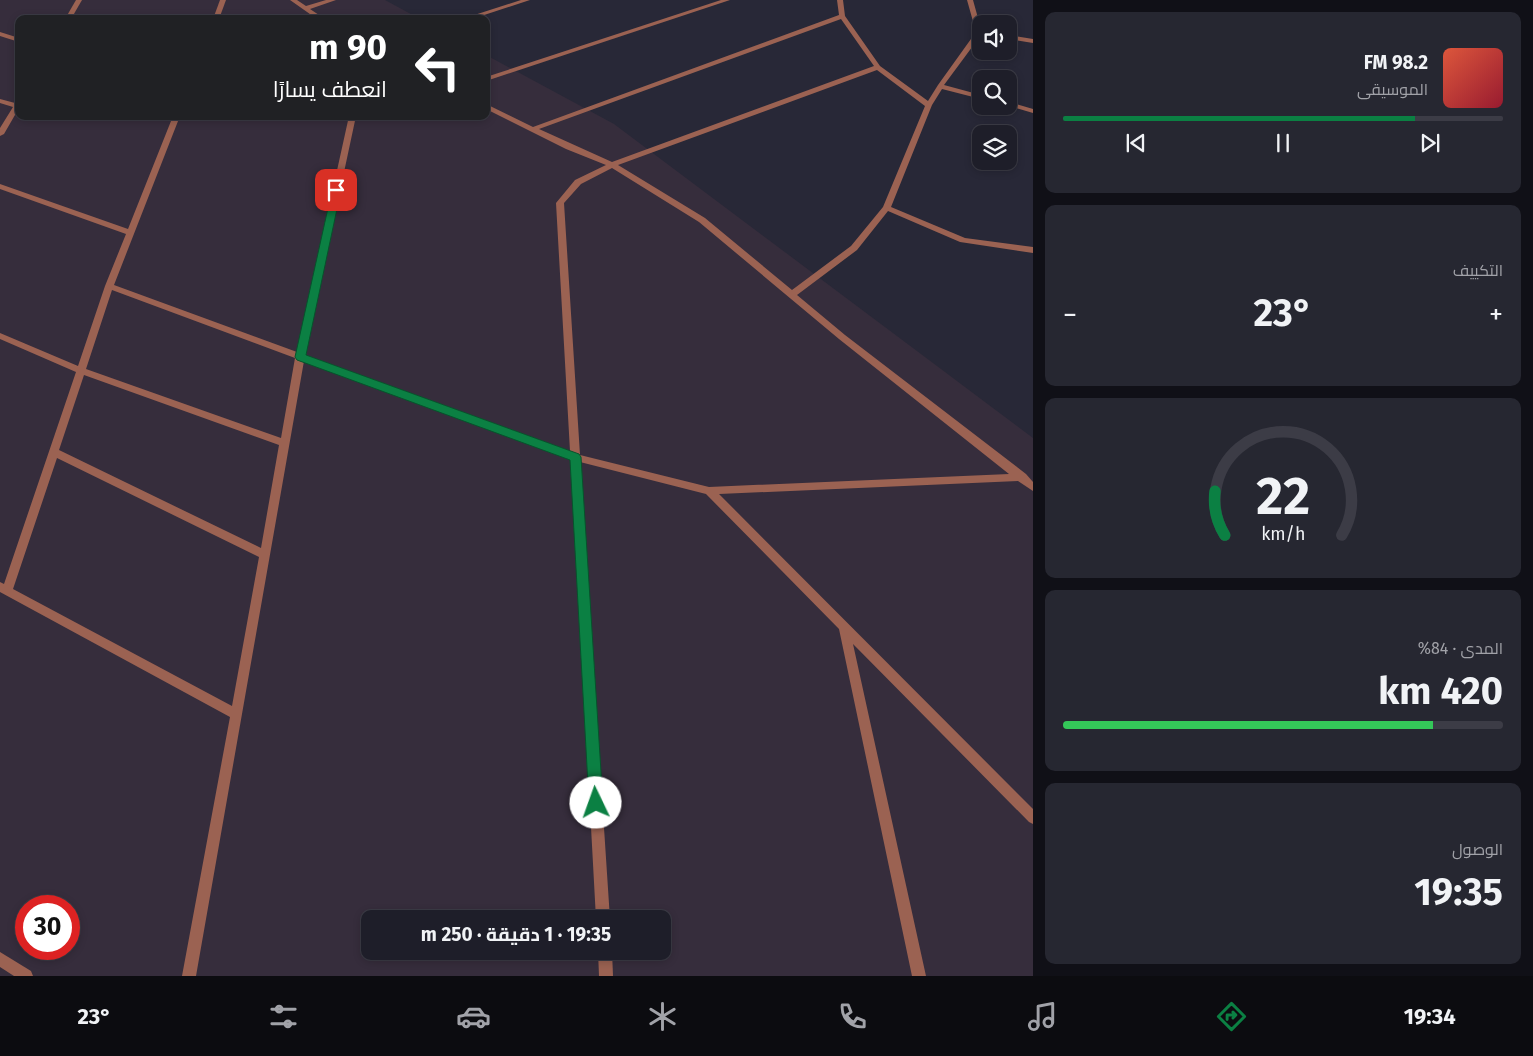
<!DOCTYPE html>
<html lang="ar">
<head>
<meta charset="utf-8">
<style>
	body { margin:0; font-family:"Fira Sans",Cairo,sans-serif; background:#262731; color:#f1f3f6; direction:rtl; height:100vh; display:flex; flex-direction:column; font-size:19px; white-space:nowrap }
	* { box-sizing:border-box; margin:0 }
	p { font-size:16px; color:#a1a2a8 }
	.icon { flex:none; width:28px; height:28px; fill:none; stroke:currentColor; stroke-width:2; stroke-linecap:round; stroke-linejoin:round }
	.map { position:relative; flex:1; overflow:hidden; direction:ltr }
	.details { display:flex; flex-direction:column; gap:12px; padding:12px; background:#101017; width:500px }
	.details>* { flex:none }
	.top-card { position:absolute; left:15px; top:15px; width:475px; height:105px; border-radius:10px; box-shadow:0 2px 8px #0003,0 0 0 1px #3c3c46; direction:rtl; background:#202124; color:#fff; overflow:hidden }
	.controls { position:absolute; left:972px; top:15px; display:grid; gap:10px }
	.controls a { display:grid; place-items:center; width:45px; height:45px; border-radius:10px; background:#1e1e29; box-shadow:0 2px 8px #0003,0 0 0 1px #3c3c46; font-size:25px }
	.speed { position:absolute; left:15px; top:895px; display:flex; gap:10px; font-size:25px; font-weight:700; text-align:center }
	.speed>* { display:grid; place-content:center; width:65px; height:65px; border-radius:50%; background:#1e1e29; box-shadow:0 2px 8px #0003,0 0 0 1px #3c3c46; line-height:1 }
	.speed .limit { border:8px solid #d22; background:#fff; color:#111 }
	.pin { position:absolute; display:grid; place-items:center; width:42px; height:42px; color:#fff; margin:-21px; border-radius:10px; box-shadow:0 2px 8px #0006 }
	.me { position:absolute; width:55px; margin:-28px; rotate:357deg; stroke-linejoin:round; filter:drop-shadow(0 0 4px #0008) }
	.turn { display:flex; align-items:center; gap:18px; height:105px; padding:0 20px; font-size:22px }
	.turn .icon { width:65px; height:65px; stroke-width:2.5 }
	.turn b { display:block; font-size:35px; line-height:42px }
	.big { font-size:38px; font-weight:700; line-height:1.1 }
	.details .widget { flex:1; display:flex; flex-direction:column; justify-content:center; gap:8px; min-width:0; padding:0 18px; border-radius:10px; background:#262731 }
	.details .dial { align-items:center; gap:0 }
	.dial svg { height:130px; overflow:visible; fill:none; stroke:#3c3c46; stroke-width:7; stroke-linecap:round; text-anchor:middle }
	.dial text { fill:#f1f3f6; stroke:none }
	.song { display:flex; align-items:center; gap:15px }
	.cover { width:60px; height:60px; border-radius:8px; background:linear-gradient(135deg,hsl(10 70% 55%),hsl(350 70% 35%)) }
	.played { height:5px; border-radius:2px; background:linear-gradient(90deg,#0b8043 80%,#3c3c46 80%) }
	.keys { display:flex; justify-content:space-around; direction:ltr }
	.heat { display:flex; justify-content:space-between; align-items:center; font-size:28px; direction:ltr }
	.charge { height:8px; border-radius:4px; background:linear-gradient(90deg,#34c759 84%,#3c3c46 0) }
	.trip { position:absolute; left:361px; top:910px; width:310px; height:50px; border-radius:10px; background:#1e1e29; box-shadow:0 2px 8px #0003,0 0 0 1px #3c3c46; font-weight:700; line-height:50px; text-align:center; direction:rtl }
	.menu { display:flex; height:80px; justify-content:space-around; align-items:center; background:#0c0c10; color:#a1a2a8 }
	.menu .icon { width:35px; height:35px }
	.menu .active { color:#0b8043 }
	.menu b { font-size:22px; color:#f1f3f6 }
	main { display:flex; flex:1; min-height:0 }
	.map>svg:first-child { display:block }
	.industrial { fill:#362d3c; fill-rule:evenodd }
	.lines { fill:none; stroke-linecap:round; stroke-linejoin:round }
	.street { fill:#9b6252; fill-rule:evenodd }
	.route { fill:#0b8043; stroke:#07532c }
</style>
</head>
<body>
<main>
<section class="details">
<div class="widget">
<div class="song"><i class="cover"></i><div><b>98.2 FM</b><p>الموسيقى</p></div></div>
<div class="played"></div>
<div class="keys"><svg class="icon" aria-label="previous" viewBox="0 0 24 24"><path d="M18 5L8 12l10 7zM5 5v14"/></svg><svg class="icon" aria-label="pause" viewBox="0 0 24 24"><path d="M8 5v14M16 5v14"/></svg><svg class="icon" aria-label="next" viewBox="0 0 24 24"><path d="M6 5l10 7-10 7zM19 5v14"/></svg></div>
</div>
<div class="widget"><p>التكييف</p>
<div class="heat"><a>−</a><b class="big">23°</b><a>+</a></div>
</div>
<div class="widget dial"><svg viewBox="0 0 100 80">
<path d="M14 69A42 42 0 1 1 86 69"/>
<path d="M14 69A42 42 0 0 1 8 42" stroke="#0b8043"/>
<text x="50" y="56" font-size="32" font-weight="700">22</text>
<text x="50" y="72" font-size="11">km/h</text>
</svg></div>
<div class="widget"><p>المدى · 84%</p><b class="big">420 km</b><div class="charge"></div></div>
<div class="widget"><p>الوصول</p><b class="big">19:35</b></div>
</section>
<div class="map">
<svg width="1033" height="976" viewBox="0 0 1033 976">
	<rect width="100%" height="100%" fill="#282837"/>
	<path class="industrial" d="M 0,0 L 385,0 L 420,19 L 19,19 L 19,116 L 486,116 L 486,55 L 614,124 L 1033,438 L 1033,976 L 0,976 ZM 26,906 L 69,906 L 69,949 L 26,949 ZM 370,919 L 662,919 L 662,951 L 370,951 Z"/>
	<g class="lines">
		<g class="street">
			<path d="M 76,0 L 82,0 L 71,19 L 65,19 Z"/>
			<path d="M 220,0 L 226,0 L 219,19 L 213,19 Z"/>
			<path d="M 290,0 L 297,0 L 306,6 L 326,0 L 336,0 L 310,9 L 325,19 L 317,19 Z"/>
			<path d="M 521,0 L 530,0 L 472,19 L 462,19 Z"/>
			<path d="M 721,0 L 730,0 L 486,81 L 486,77 Z"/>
			<path d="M 837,0 L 843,0 L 845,16 L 880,66 L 928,101 L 938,85 L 976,32 L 967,0 L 973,0 L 981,29 L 981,35 L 944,85 L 981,95 L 981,99 L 942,89 L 932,105 L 891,207 L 965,238 L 1033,247 L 1033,253 L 960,242 L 888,211 L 857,250 L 797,295 L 845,335 L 1026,474 L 1033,482 L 1033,491 L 1018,481 L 719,494 L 1033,809 L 1033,824 L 1029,822 L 853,644 L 926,976 L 912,976 L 839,629 L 706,494 L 580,462 L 610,919 L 596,919 L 571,459 L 304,361 L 196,976 L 182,976 L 230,717 L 0,592 L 0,582 L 4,584 L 76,372 L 0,339 L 0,333 L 78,366 L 105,286 L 126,234 L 0,189 L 0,184 L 128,229 L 173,116 L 180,116 L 114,285 L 297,352 L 349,116 L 356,116 L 305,355 L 570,451 L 556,203 L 575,180 L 606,165 L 566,149 L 486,109 L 486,104 L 533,127 L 839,15 ZM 841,19 L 874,66 L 612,162 L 539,129 ZM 877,70 L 925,106 L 883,207 L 851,246 L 792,290 L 705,218 L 618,165 ZM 612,168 L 699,222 L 839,339 L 1009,474 L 709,487 L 580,455 L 564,203 L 581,184 ZM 112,290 L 295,358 L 281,438 L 86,369 ZM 84,375 L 279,445 L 261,548 L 59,450 ZM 57,458 L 259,557 L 232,706 L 13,589 Z"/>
			<path d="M 0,32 L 19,38 L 19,42 L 0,36 Z"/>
			<path d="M 1009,35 L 1033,39 L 1033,43 L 1009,39 Z"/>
			<path d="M 0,99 L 15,103 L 19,100 L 19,108 L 4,134 L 0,136 L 0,128 L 13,107 L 0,103 Z"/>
			<path d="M 1009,102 L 1033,109 L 1033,113 L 1009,106 Z"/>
			<path d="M 598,951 L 612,951 L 613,976 L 599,976 Z"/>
			<path d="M 0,952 L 31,971 L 33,976 L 14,976 L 0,967 Z"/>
		</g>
	</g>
	<path class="route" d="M 336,188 L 341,190 L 306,355 L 579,454 L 581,457 L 603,803 L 601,808 L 596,810 L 591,808 L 589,803 L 570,460 L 297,360 L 295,357 L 332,190 Z"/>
</svg>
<div class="controls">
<a><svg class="icon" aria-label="sound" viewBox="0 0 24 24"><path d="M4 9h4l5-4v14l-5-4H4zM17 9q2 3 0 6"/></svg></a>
<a><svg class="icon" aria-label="search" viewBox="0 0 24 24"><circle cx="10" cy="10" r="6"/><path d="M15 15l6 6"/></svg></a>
<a><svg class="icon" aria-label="layers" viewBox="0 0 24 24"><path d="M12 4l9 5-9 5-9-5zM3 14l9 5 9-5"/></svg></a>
</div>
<div class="speed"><div class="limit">30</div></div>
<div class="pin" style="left:336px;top:190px;background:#d93025"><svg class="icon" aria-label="arrive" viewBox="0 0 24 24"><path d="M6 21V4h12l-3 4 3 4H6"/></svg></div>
<svg class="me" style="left:596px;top:803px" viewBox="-20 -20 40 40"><circle r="19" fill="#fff"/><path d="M0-13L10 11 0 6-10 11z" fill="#0b8043"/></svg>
<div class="trip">19:35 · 1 دقيقة · 250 m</div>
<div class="top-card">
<div class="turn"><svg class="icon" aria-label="left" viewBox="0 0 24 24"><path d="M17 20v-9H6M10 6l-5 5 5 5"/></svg><div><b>90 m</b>انعطف يسارًا</div></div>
</div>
</div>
</main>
<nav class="menu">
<b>19:34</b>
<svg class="icon active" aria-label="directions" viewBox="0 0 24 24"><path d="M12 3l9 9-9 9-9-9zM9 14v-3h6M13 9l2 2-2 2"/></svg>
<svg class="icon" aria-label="music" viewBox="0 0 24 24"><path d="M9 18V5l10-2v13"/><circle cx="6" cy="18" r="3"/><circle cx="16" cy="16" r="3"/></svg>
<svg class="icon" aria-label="phone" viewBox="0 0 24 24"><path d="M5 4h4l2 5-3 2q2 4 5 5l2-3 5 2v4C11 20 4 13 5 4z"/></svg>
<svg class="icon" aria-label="climate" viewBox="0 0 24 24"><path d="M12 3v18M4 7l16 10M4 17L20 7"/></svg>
<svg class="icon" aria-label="car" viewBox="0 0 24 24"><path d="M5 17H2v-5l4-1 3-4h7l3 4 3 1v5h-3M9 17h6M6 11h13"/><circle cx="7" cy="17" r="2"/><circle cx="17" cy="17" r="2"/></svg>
<svg class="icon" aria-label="filters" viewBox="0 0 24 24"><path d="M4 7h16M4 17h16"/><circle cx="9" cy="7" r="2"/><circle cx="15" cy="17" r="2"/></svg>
<b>23°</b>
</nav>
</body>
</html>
